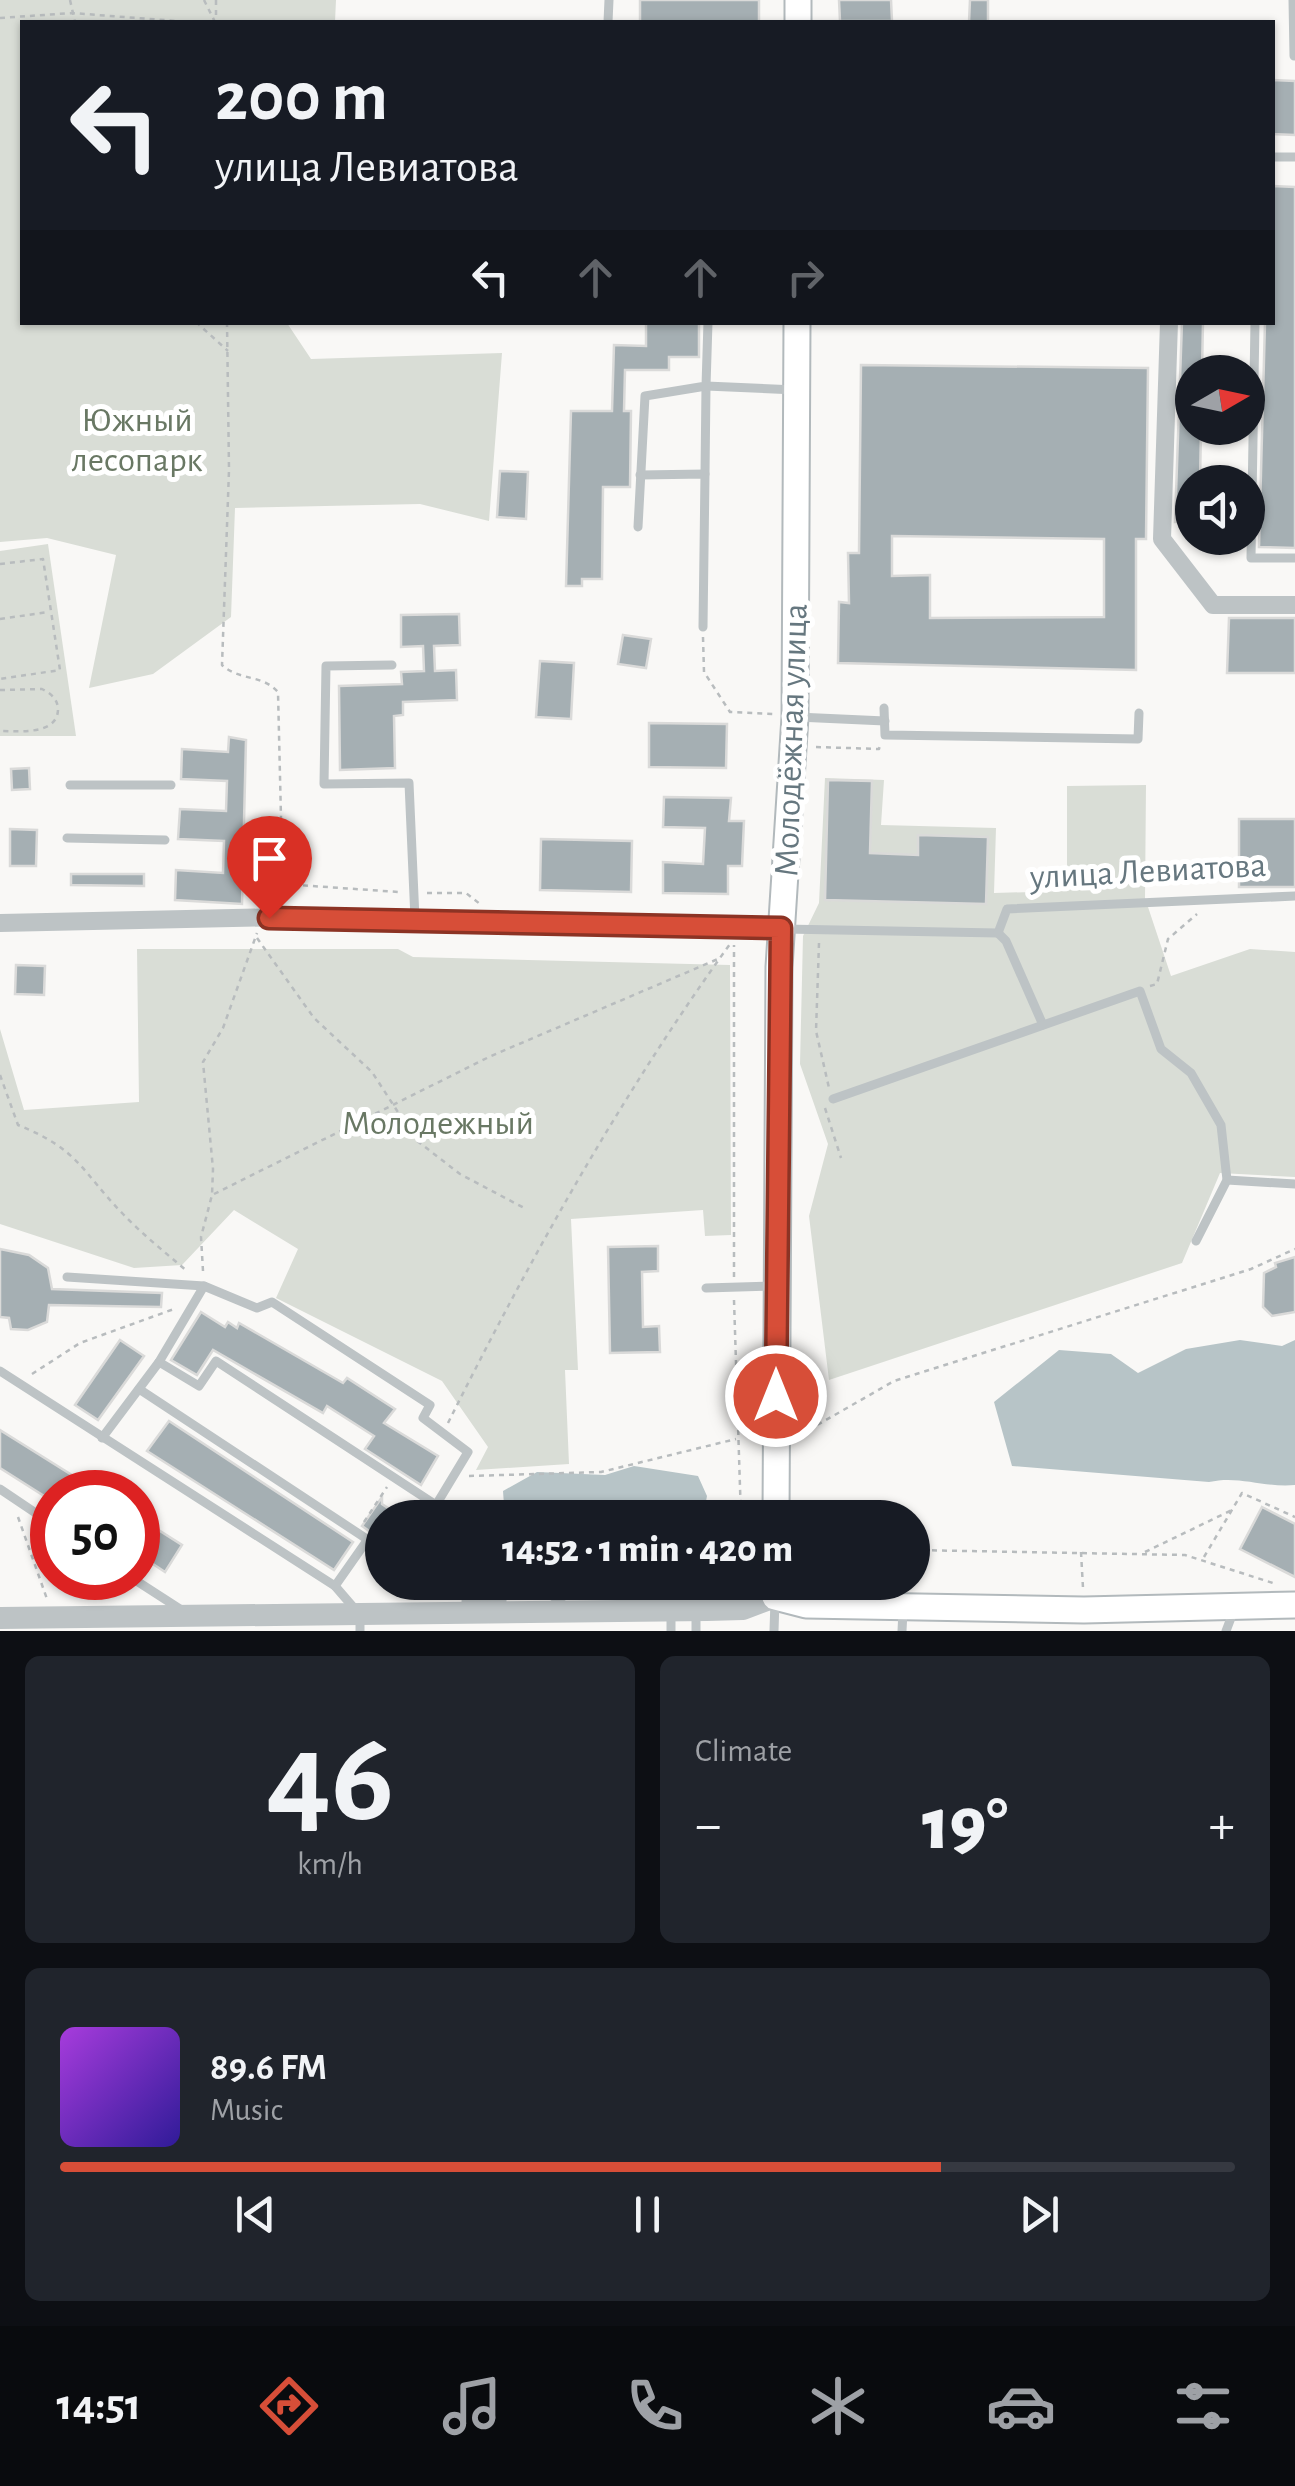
<!DOCTYPE html>
<html lang="en">
<head>
<meta charset="utf-8">
<style>
	body { margin:0; font-family:"Alegreya Sans",sans-serif; background:#20242c; color:#f1f3f6; height:100vh; display:flex; flex-direction:column; font-size:38px; white-space:nowrap }
	* { box-sizing:border-box; margin:0 }
	p { font-size:32px; color:#9ea1a6 }
	.icon { flex:none; width:55px; height:55px; fill:none; stroke:currentColor; stroke-width:2; stroke-linecap:round; stroke-linejoin:round }
	.map { position:relative; height:1631px; overflow:hidden }
	.panel { display:flex; flex-direction:column; gap:25px; padding:25px; background:#0d0f14; flex:1 }
	.panel>* { flex:none }
	.top-card { position:absolute; left:20px; top:20px; width:1255px; height:305px; border-radius:0px; box-shadow:0 2px 8px #0004; background:#171b24; color:#f1f3f6; overflow:hidden }
	.needle { width:65px; rotate:81deg }
	.fabs { position:absolute; left:1175px; top:355px; display:grid; gap:20px }
	.fabs a { display:grid; place-items:center; width:90px; height:90px; border-radius:50%; background:#171b24; box-shadow:0 2px 8px #0004; font-size:50px }
	.speed { position:absolute; left:30px; top:1470px; display:flex; gap:20px; font-size:50px; font-weight:700; text-align:center }
	.speed>* { display:grid; place-content:center; width:130px; height:130px; border-radius:50%; background:#171b24; box-shadow:0 2px 8px #0004; line-height:1 }
	.speed .limit { border:15px solid #d22; background:#fff; color:#111 }
	.pin { position:absolute; display:grid; place-items:center; width:85px; height:85px; color:#fff; margin:-102px -42px; border-radius:50% 50% 50% 0; rotate:-45deg; box-shadow:0 0 10px #0007 }
	.pin .icon { rotate:45deg }
	.me { position:absolute; width:110px; margin:-55px; rotate:0deg; stroke-linejoin:round; filter:drop-shadow(0 0 8px #0008) }
	.turn { display:flex; align-items:center; gap:35px; height:210px; padding:0 30px; font-size:45px }
	.turn .icon { width:130px; height:130px; stroke-width:2.5 }
	.turn b { display:block; font-size:70px; line-height:85px }
	.lanes { display:flex; align-items:center; height:95px; padding:0 30px; background:#0003; justify-content:center; gap:50px; direction:ltr }
	.lanes .off { opacity:.35 }
	.big { font-size:75px; font-weight:800; line-height:1.1 }
	.panel .tile { flex:1; display:flex; flex-direction:column; justify-content:center; gap:15px; min-width:0; padding:0 35px; border-radius:15px; background:#20242c }
	.panel .dial { align-items:center; gap:0 }
	.dial b { font-size:130px; line-height:1 }
	.song { display:flex; align-items:center; gap:30px }
	.cover { width:120px; height:120px; border-radius:15px; background:linear-gradient(135deg,hsl(280 70% 55%),hsl(250 70% 35%)) }
	.played { height:10px; border-radius:5px; background:linear-gradient(90deg,#d74e38 75%,#363941 75%) }
	.keys { display:flex; justify-content:space-around; direction:ltr }
	.heat { display:flex; justify-content:space-between; align-items:center; font-size:55px; direction:ltr }
	.panel .tiles { flex:1; display:grid; gap:25px; grid-template-columns:1fr 1fr }
	.tile:last-child { grid-column:span 2 }
	.trip { position:absolute; left:365px; top:1500px; width:565px; height:100px; border-radius:50px; background:#171b24; box-shadow:0 2px 8px #0004; font-weight:800; line-height:100px; text-align:center }
	.tab-bar { display:flex; height:160px; justify-content:space-around; align-items:center; background:#090b0e; color:#9ea1a6 }
	.tab-bar .icon { width:70px; height:70px }
	.tab-bar .current { color:#d74e38 }
	.tab-bar b { font-size:45px; color:#f1f3f6 }
	.map>svg:first-child { display:block }
	.green { fill:#d9ddd6 }
	.water { fill:#b7c4c7 }
	.building { fill:#a5afb3; stroke:#dadad9; stroke-width:2.5; fill-rule:evenodd }
	.lines { fill:none; stroke-linecap:round; stroke-linejoin:round }
	.secondary-casing { stroke:#b2b9bc; stroke-width:29 }
	.path { stroke:#b8bcbe; stroke-width:2.5; stroke-dasharray:5 5; stroke-linecap:butt }
	.service { stroke:#bdc3c5; stroke-width:9 }
	.minor { stroke:#bdc3c5; stroke-width:18 }
	.tertiary { stroke:#bdc3c5; stroke-width:22 }
	.secondary { stroke:#fff; stroke-width:25 }
	.route-casing { stroke:#8c3324; stroke-width:25 }
	.route { stroke:#d74e38; stroke-width:18 }
	.labels { text-anchor:middle; stroke-width:10; stroke-linejoin:round; paint-order:stroke }
	.park-label { font-size:35px; fill:#697864; stroke:#fff }
	.street-label { font-size:35px; fill:#66777f; stroke:#fff }
</style>
</head>
<body>
<div class="map">
<svg width="1295" height="1631" viewBox="0 0 1295 1631">
	<rect width="100%" height="100%" fill="#f9f8f6"/>
	<g class="green">
		<path d="M 0,0 L 336,0 L 335,22 L 22,22 L 22,322 L 287,323 L 311,359 L 502,353 L 489,521 L 420,504 L 235,508 L 231,617 L 153,674 L 89,688 L 116,555 L 47,538 L 0,542 Z"/>
		<path d="M 48,544 L 76,736 L 0,736 L 0,551 Z"/>
		<path d="M 825,778 L 884,780 L 881,825 L 996,828 L 994,893 L 1067,891 L 1067,786 L 1146,785 L 1145,898 L 1171,976 L 1250,949 L 1295,952 L 1295,1177 L 1220,1173 L 1182,1263 L 829,1380 L 809,1216 L 828,1144 L 800,1064 L 803,936 L 819,903 Z"/>
		<path d="M 137,949 L 398,949 L 413,957 L 730,965 L 731,1235 L 705,1236 L 703,1210 L 571,1219 L 578,1370 L 565,1370 L 569,1464 L 476,1470 L 488,1447 L 442,1381 L 276,1298 L 298,1249 L 234,1210 L 182,1265 L 134,1268 L 0,1224 L 0,1029 L 24,1110 L 139,1102 Z"/>
	</g>
	<g class="water">
		<path d="M 1240,1340 L 1282,1346 L 1295,1340 L 1295,1485 C 1264,1488 1239,1475 1209,1482 L 1012,1466 L 994,1402 L 1059,1350 L 1111,1354 L 1138,1373 L 1186,1349 Z"/>
		<path d="M 634,1466 L 698,1476 L 707,1496 L 703,1517 L 522,1517 L 504,1505 L 503,1491 L 537,1472 L 605,1475 Z"/>
	</g>
	<g class="building">
		<rect x="640" y="0" width="119" height="22"/>
		<path d="M 839,0 L 891,0 L 892,21 L 840,21 Z"/>
		<path d="M 970,0 L 988,0 L 988,22 L 969,22 Z"/>
		<path d="M 1272,80 L 1295,81 L 1295,135 L 1272,134 Z"/>
		<path d="M 1272,186 L 1295,187 L 1295,548 L 1259,547 L 1265,322 L 1272,322 Z"/>
		<path d="M 646,322 L 699,322 L 699,357 L 669,357 L 669,370 L 625,370 L 624,411 L 631,411 L 630,487 L 603,487 L 602,579 L 582,579 L 582,586 L 566,586 L 571,411 L 612,411 L 614,345 L 646,346 Z"/>
		<path d="M 1182,322 L 1203,322 L 1202,372 L 1192,372 L 1192,428 L 1201,428 L 1200,482 L 1192,482 L 1192,522 L 1175,522 Z"/>
		<path d="M 861,365 L 1148,368 L 1146,539 L 1136,539 L 1136,670 L 838,663 L 839,602 L 849,603 L 848,553 L 859,553 ZM 892,536 L 1104,539 L 1104,617 L 930,618 L 930,575 L 892,576 Z"/>
		<path d="M 500,471 L 528,472 L 526,519 L 497,517 Z"/>
		<path d="M 459,614 L 460,645 L 434,646 L 435,671 L 456,670 L 457,700 L 403,702 L 403,715 L 394,716 L 395,768 L 340,770 L 339,686 L 402,684 L 401,672 L 424,671 L 423,646 L 401,647 L 401,615 Z"/>
		<path d="M 1229,618 L 1295,618 L 1295,673 L 1227,673 Z"/>
		<path d="M 623,635 L 651,639 L 646,668 L 618,664 Z"/>
		<path d="M 540,661 L 574,663 L 571,719 L 536,717 Z"/>
		<path d="M 649,723 L 727,724 L 726,768 L 649,767 Z"/>
		<path d="M 229,737 L 246,740 L 242,904 L 175,900 L 176,870 L 223,873 L 224,841 L 178,839 L 180,809 L 226,811 L 227,781 L 181,779 L 182,749 L 228,752 Z"/>
		<path d="M 29,768 L 30,789 L 12,790 L 11,769 Z"/>
		<path d="M 828,780 L 872,781 L 870,853 L 918,855 L 918,835 L 988,837 L 986,904 L 825,900 Z"/>
		<path d="M 664,797 L 731,798 L 729,821 L 744,821 L 742,866 L 728,866 L 728,894 L 663,893 L 663,862 L 703,864 L 705,828 L 663,827 Z"/>
		<rect x="1239" y="819" width="56" height="68"/>
		<path d="M 10,829 L 37,830 L 36,866 L 10,866 Z"/>
		<path d="M 541,839 L 632,841 L 631,892 L 540,890 Z"/>
		<path d="M 71,874 L 144,874 L 144,886 L 71,885 Z"/>
		<path d="M 16,965 L 45,966 L 44,995 L 15,994 Z"/>
		<path d="M 658,1246 L 658,1271 L 642,1272 L 643,1327 L 659,1326 L 660,1352 L 610,1353 L 608,1247 Z"/>
		<path d="M 0,1249 L 29,1255 L 48,1268 L 52,1289 L 162,1293 L 161,1307 L 49,1305 L 47,1322 L 28,1330 L 11,1329 L 9,1318 L 0,1317 Z"/>
		<path d="M 1295,1257 L 1295,1312 L 1272,1316 L 1263,1307 L 1264,1273 L 1276,1267 L 1275,1263 Z"/>
		<path d="M 201,1312 L 225,1327 L 228,1322 L 237,1328 L 239,1323 L 343,1383 L 347,1378 L 395,1409 L 384,1423 L 438,1456 L 421,1485 L 365,1449 L 374,1436 L 327,1406 L 323,1413 L 213,1350 L 197,1375 L 171,1360 Z"/>
		<path d="M 120,1340 L 144,1356 L 98,1420 L 75,1405 Z"/>
		<path d="M 169,1421 L 353,1542 L 334,1570 L 147,1451 Z"/>
		<path d="M 0,1430 L 99,1492 L 52,1492 L 52,1501 L 0,1468 Z"/>
		<path d="M 382,1497 L 382,1504 L 403,1518 L 382,1518 L 382,1540 L 362,1526 Z"/>
		<path d="M 1262,1507 L 1295,1524 L 1295,1577 L 1240,1549 Z"/>
		<path d="M 138,1517 L 182,1545 L 165,1572 L 138,1554 Z"/>
	</g>
	<g class="lines">
		<defs>
			<g id="secondary">
				<path d="M 798,22 L 798,0"/>
				<path d="M 776,1518 L 779,967 L 795,717 L 797,322"/>
				<path d="M 775,1582 L 775,1597 L 806,1605 L 1084,1610 L 1295,1605"/>
			</g>
		</defs>
		<use href="#secondary" class="secondary-casing"/>
		<g class="path">
			<path d="M 70,0 L 75,22"/>
			<path d="M 204,0 L 215,22"/>
			<path d="M 216,0 L 216,21"/>
			<path d="M 0,18 L 72,13 L 189,22"/>
			<path d="M 196,322 L 228,351"/>
			<path d="M 227,322 L 229,470 L 222,665 C 239,681 262,674 278,692 L 283,902"/>
			<path d="M 0,564 L 43,559 L 60,670 L 0,679"/>
			<path d="M 0,619 L 48,612"/>
			<path d="M 703,637 L 704,672 L 730,712 L 775,714"/>
			<path d="M 0,690 L 42,689 C 50,693 57,698 58,708 C 59,736 17,731 0,731"/>
			<path d="M 816,747 L 879,749 L 880,745"/>
			<path d="M 283,884 L 399,892"/>
			<path d="M 427,893 L 466,893 L 480,904"/>
			<path d="M 257,938 L 314,1018 L 372,1072 L 416,1140 L 460,1174 L 526,1209"/>
			<path d="M 819,943 L 816,1031 L 829,1088"/>
			<path d="M 1150,986 L 1157,984 L 1168,939 L 1197,914"/>
			<path d="M 0,1075 L 18,1125 C 80,1150 81,1171 123,1214 C 143,1235 166,1253 188,1272"/>
			<path d="M 825,1108 L 841,1158"/>
			<path d="M 214,1194 L 491,1056 L 718,959"/>
			<path d="M 203,1271 L 201,1237 L 212,1195 L 213,1169 L 203,1062 L 223,1028 L 257,933"/>
			<path d="M 734,1277 L 734,945"/>
			<path d="M 734,1300 L 741,1518"/>
			<path d="M 32,1374 L 80,1343 L 174,1309"/>
			<path d="M 448,1423 C 531,1257 621,1095 730,944"/>
			<path d="M 798,1430 L 819,1424 L 894,1381 L 1251,1269 L 1295,1249"/>
			<path d="M 469,1476 L 601,1472 L 736,1439"/>
			<path d="M 18,1517 L 47,1599"/>
			<path d="M 364,1522 L 387,1487"/>
			<path d="M 912,1550 L 1185,1555 L 1276,1584"/>
			<path d="M 1081,1552 L 1083,1588"/>
			<path d="M 1145,1552 L 1232,1510"/>
			<path d="M 1204,1557 L 1242,1493 L 1295,1517"/>
			<path d="M 423,1596 L 424,1582"/>
		</g>
		<g class="service">
			<path d="M 1293,0 L 1294,56"/>
			<path d="M 608,22 L 609,0"/>
			<path d="M 1272,157 L 1295,157"/>
			<path d="M 1255,322 L 1251,558 L 1295,558"/>
			<path d="M 705,474 L 706,386 L 796,390"/>
			<path d="M 640,475 L 705,474 L 703,627"/>
			<path d="M 638,527 L 645,396 L 706,386 L 708,322"/>
			<path d="M 392,665 L 326,666 L 324,784 L 409,783 L 415,919"/>
			<path d="M 884,708 L 885,735 L 1138,739 L 1139,713"/>
			<path d="M 797,717 L 885,721"/>
			<path d="M 70,785 L 171,785"/>
			<path d="M 67,838 L 165,840"/>
			<path d="M 784,929 L 998,933 L 1007,909 L 1295,896"/>
			<path d="M 998,933 L 1006,941 L 1043,1025"/>
			<path d="M 833,1099 L 1140,991 L 1161,1049 L 1191,1073 L 1221,1125 L 1227,1180 L 1196,1241"/>
			<path d="M 1227,1180 L 1295,1184"/>
			<path d="M 67,1277 L 204,1286"/>
			<path d="M 706,1288 L 774,1286"/>
			<path d="M 159,1362 L 199,1386 L 216,1361 L 436,1505"/>
			<path d="M 0,1371 L 335,1586 L 360,1615 L 360,1631"/>
			<path d="M 139,1389 L 382,1549"/>
			<path d="M 102,1438 L 159,1362 L 204,1286 L 257,1308 L 272,1302 L 430,1405 L 423,1418 L 468,1452 L 436,1505 L 452,1518"/>
			<path d="M 0,1489 L 52,1524"/>
			<path d="M 132,1578 L 180,1609"/>
			<path d="M 535,1582 L 565,1606"/>
			<path d="M 335,1586 L 368,1539"/>
			<path d="M 466,1609 L 466,1601 L 502,1599 L 502,1610"/>
			<path d="M 696,1613 L 696,1631"/>
			<path d="M 671,1631 L 671,1613"/>
			<path d="M 774,1631 L 775,1600"/>
			<path d="M 902,1631 L 903,1611"/>
			<path d="M 1226,1631 L 1234,1610"/>
		</g>
		<g class="minor">
			<path d="M 1169,322 L 1162,539 L 1213,605 L 1295,605"/>
			<path d="M 0,923 L 284,917 L 781,928"/>
		</g>
		<path class="tertiary" d="M 0,1618 L 707,1610 L 743,1609 L 775,1597"/>
		<use href="#secondary" class="secondary"/>
	</g>
	<g class="lines">
		<defs>
			<path id="route" d="M 269,918 L 781,928 L 776,1396"/>
		</defs>
		<use href="#route" class="route-casing"/>
		<use href="#route" class="route"/>
	</g>
	<g class="labels">
		<g class="park-label">
			<text x="137" y="431">Южный<tspan x="137" dy="40">лесопарк</tspan></text>
			<text x="438" y="1134">Молодежный</text>
		</g>
		<g class="street-label">
			<text transform="translate(790 740) rotate(-88)" y="12">Молодёжная улица</text>
			<text transform="translate(1148 870) rotate(-3)" y="12">улица Левиатова</text>
		</g>
	</g>
</svg>
<div class="fabs">
<a><svg class="needle" viewBox="-14 -14 28 28"><path d="M0-13l5 13h-10z" fill="#e53935"/><path d="M0 13l5-13h-10z" fill="#9ea1a6"/></svg></a>
<a><svg class="icon" aria-label="sound" viewBox="0 0 24 24"><path d="M4 9h4l5-4v14l-5-4H4zM17 9q2 3 0 6"/></svg></a>
</div>
<div class="speed"><div class="limit">50</div></div>
<div class="pin" style="left:269px;top:918px;background:#d93025"><svg class="icon" aria-label="arrive" viewBox="0 0 24 24"><path d="M6 21V4h12l-3 4 3 4H6"/></svg></div>
<svg class="me" style="left:776px;top:1396px" viewBox="-20 -20 40 40"><circle r="17" fill="#d74e38" stroke="#fff" stroke-width="3"/><path d="M0-11L8 9 0 5-8 9z" fill="#fff"/></svg>
<div class="trip">14:52 · 1 min · 420 m</div>
<div class="top-card">
<div class="turn"><svg class="icon" aria-label="left" viewBox="0 0 24 24"><path d="M17 20v-9H6M10 6l-5 5 5 5"/></svg><div><b>200 m</b>улица Левиатова</div></div>
<div class="lanes"><svg class="icon" aria-label="left" viewBox="0 0 24 24"><path d="M17 20v-9H6M10 6l-5 5 5 5"/></svg><svg class="icon off" aria-label="ahead" viewBox="0 0 24 24"><path d="M12 20V5M6 11l6-6 6 6"/></svg><svg class="icon off" aria-label="ahead" viewBox="0 0 24 24"><path d="M12 20V5M6 11l6-6 6 6"/></svg><svg class="icon off" aria-label="right" viewBox="0 0 24 24"><path d="M7 20v-9h11M14 6l5 5-5 5"/></svg></div>
</div>
</div>
<section class="panel">
<div class="tiles">
<div class="tile dial"><b>46</b><p>km/h</p></div>
<div class="tile"><p>Climate</p>
<div class="heat"><a>−</a><b class="big">19°</b><a>+</a></div>
</div>
<div class="tile">
<div class="song"><i class="cover"></i><div><b>89.6 FM</b><p>Music</p></div></div>
<div class="played"></div>
<div class="keys"><svg class="icon" aria-label="previous" viewBox="0 0 24 24"><path d="M18 5L8 12l10 7zM5 5v14"/></svg><svg class="icon" aria-label="pause" viewBox="0 0 24 24"><path d="M8 5v14M16 5v14"/></svg><svg class="icon" aria-label="next" viewBox="0 0 24 24"><path d="M6 5l10 7-10 7zM19 5v14"/></svg></div>
</div>
</div>
</section>
<nav class="tab-bar">
<b>14:51</b>
<svg class="icon current" aria-label="directions" viewBox="0 0 24 24"><path d="M12 3l9 9-9 9-9-9zM9 14v-3h6M13 9l2 2-2 2"/></svg>
<svg class="icon" aria-label="music" viewBox="0 0 24 24"><path d="M9 18V5l10-2v13"/><circle cx="6" cy="18" r="3"/><circle cx="16" cy="16" r="3"/></svg>
<svg class="icon" aria-label="phone" viewBox="0 0 24 24"><path d="M5 4h4l2 5-3 2q2 4 5 5l2-3 5 2v4C11 20 4 13 5 4z"/></svg>
<svg class="icon" aria-label="climate" viewBox="0 0 24 24"><path d="M12 3v18M4 7l16 10M4 17L20 7"/></svg>
<svg class="icon" aria-label="car" viewBox="0 0 24 24"><path d="M5 17H2v-5l4-1 3-4h7l3 4 3 1v5h-3M9 17h6M6 11h13"/><circle cx="7" cy="17" r="2"/><circle cx="17" cy="17" r="2"/></svg>
<svg class="icon" aria-label="filters" viewBox="0 0 24 24"><path d="M4 7h16M4 17h16"/><circle cx="9" cy="7" r="2"/><circle cx="15" cy="17" r="2"/></svg>
</nav>
</body>
</html>
